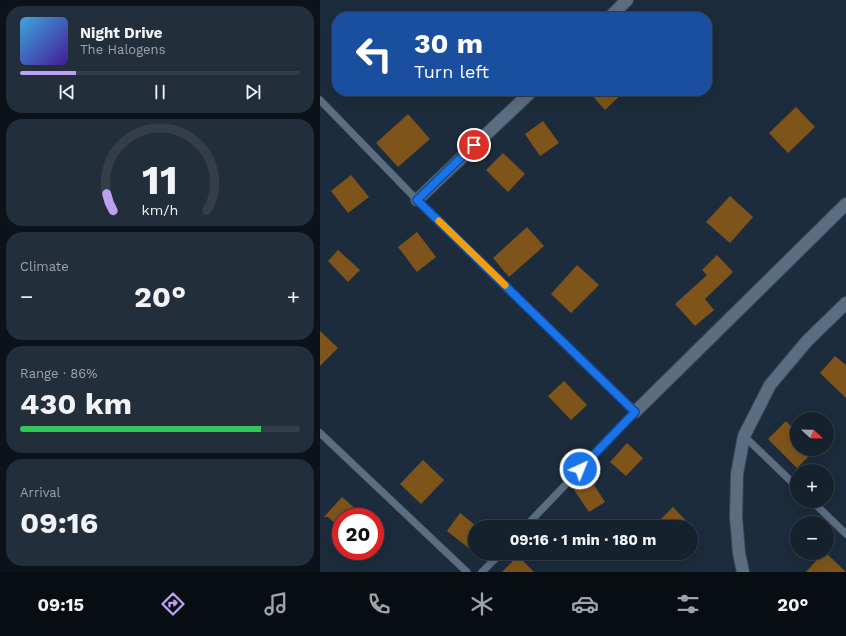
<!DOCTYPE html>
<html lang="en">
<head>
<meta charset="utf-8">
<style>
	body { margin:0; font-family:"Work Sans",sans-serif; background:#222e39; color:#f1f3f6; height:100vh; display:flex; flex-direction:column; font-size:15px; white-space:nowrap }
	* { box-sizing:border-box; margin:0 }
	p { font-size:13px; color:#9da3aa }
	.icon { flex:none; width:22px; height:22px; fill:none; stroke:currentColor; stroke-width:2; stroke-linecap:round; stroke-linejoin:round }
	.map { position:relative; flex:1; overflow:hidden }
	.side { display:flex; flex-direction:column; gap:6px; padding:6px; background:#0c1219; width:320px }
	.side>* { flex:none }
	.top-card { position:absolute; left:12px; top:12px; width:380px; height:84px; border-radius:16px; box-shadow:0 4px 16px #0002,0 0 0 1px #343e49; background:#1a4fa0; color:#fff; overflow:hidden }
	.needle { width:26px; rotate:112deg }
	.controls { position:absolute; left:470px; top:412px; display:grid; gap:8px }
	.controls a { display:grid; place-items:center; width:44px; height:44px; border-radius:50%; background:#15212d; box-shadow:0 4px 16px #0002,0 0 0 1px #343e49; font-size:20px }
	.speed { position:absolute; left:12px; top:508px; display:flex; gap:8px; font-size:20px; font-weight:700; text-align:center }
	.speed>* { display:grid; place-content:center; width:52px; height:52px; border-radius:50%; background:#15212d; box-shadow:0 4px 16px #0002,0 0 0 1px #343e49; line-height:1 }
	.speed .limit { border:6px solid #d22; background:#fff; color:#111 }
	.pin { position:absolute; display:grid; place-items:center; width:34px; height:34px; color:#fff; margin:-17px; border:2px solid #fff; border-radius:50%; box-shadow:0 1px 4px #0007 }
	.me { position:absolute; width:44px; margin:-22px; rotate:44deg; stroke-linejoin:round; filter:drop-shadow(0 0 3px #0008) }
	.turn { display:flex; align-items:center; gap:14px; height:84px; padding:0 16px; font-size:18px }
	.turn .icon { width:52px; height:52px; stroke-width:2.5 }
	.turn b { display:block; font-size:28px; line-height:34px }
	.big { font-size:30px; font-weight:700; line-height:1.1 }
	.side .card { flex:1; display:flex; flex-direction:column; justify-content:center; gap:6px; min-width:0; padding:0 14px; border-radius:16px; background:#222e39 }
	.side .dial { align-items:center; gap:0 }
	.dial svg { height:104px; overflow:visible; fill:none; stroke:#343e49; stroke-width:7; stroke-linecap:round; text-anchor:middle }
	.dial text { fill:#f1f3f6; stroke:none }
	.song { display:flex; align-items:center; gap:12px }
	.cover { width:48px; height:48px; border-radius:6px; background:linear-gradient(135deg,hsl(200 70% 55%),hsl(260 70% 35%)) }
	.played { height:4px; border-radius:2px; background:linear-gradient(90deg,#bca0f2 20%,#343e49 20%) }
	.keys { display:flex; justify-content:space-around; direction:ltr }
	.heat { display:flex; justify-content:space-between; align-items:center; font-size:22px; direction:ltr }
	.charge { height:6px; border-radius:3px; background:linear-gradient(90deg,#34c759 86%,#343e49 0) }
	.trip { position:absolute; left:148px; top:520px; width:230px; height:40px; border-radius:20px; background:#15212d; box-shadow:0 4px 16px #0002,0 0 0 1px #343e49; font-weight:700; line-height:40px; text-align:center }
	.dock { display:flex; height:64px; justify-content:space-around; align-items:center; background:#080d12; color:#9da3aa }
	.dock .icon { width:28px; height:28px }
	.dock .on { color:#bca0f2 }
	.dock b { font-size:18px; color:#f1f3f6 }
	main { display:flex; flex:1; min-height:0 }
	.map>svg:first-child { display:block }
	.building { fill:#7e541a }
	.lines { fill:none; stroke-linecap:round; stroke-linejoin:round }
	.lane-casing { stroke:#394755; stroke-width:8 }
	.street-casing { stroke:#394755; stroke-width:14 }
	.secondary-casing { stroke:#394755; stroke-width:14 }
	.lane { stroke:#5b6e81; stroke-width:7 }
	.street { stroke:#5b6e81; stroke-width:12 }
	.secondary { stroke:#5b6e81; stroke-width:12 }
	.route-casing { stroke:#114b97; stroke-width:10 }
	.route { stroke:#1a73e8; stroke-width:7 }
	.slow { stroke:#f59e0b; stroke-width:7 }
</style>
</head>
<body>
<main>
<section class="side">
<div class="card">
<div class="song"><i class="cover"></i><div><b>Night Drive</b><p>The Halogens</p></div></div>
<div class="played"></div>
<div class="keys"><svg class="icon" aria-label="previous" viewBox="0 0 24 24"><path d="M18 5L8 12l10 7zM5 5v14"/></svg><svg class="icon" aria-label="pause" viewBox="0 0 24 24"><path d="M8 5v14M16 5v14"/></svg><svg class="icon" aria-label="next" viewBox="0 0 24 24"><path d="M6 5l10 7-10 7zM19 5v14"/></svg></div>
</div>
<div class="card dial"><svg viewBox="0 0 100 80">
<path d="M14 69A42 42 0 1 1 86 69"/>
<path d="M14 69A42 42 0 0 1 9 56" stroke="#bca0f2"/>
<text x="50" y="56" font-size="32" font-weight="700">11</text>
<text x="50" y="72" font-size="11">km/h</text>
</svg></div>
<div class="card"><p>Climate</p>
<div class="heat"><a>−</a><b class="big">20°</b><a>+</a></div>
</div>
<div class="card"><p>Range · 86%</p><b class="big">430 km</b><div class="charge"></div></div>
<div class="card"><p>Arrival</p><b class="big">09:16</b></div>
</section>
<div class="map">
<svg width="526" height="572" viewBox="0 0 526 572">
	<rect width="100%" height="100%" fill="#1c2c3c"/>
	<g class="building">
		<path d="M 268,91 L 305,91 L 285,110 Z"/>
		<path d="M 476,107 L 495,127 L 468,153 L 449,133 Z"/>
		<path d="M 88,114 L 110,139 L 78,167 L 56,143 Z"/>
		<path d="M 223,121 L 239,143 L 220,156 L 205,134 Z"/>
		<path d="M 183,153 L 205,174 L 188,192 L 166,170 Z"/>
		<path d="M 31,175 L 49,197 L 28,213 L 11,191 Z"/>
		<path d="M 410,196 L 433,217 L 410,243 L 386,222 Z"/>
		<path d="M 207,227 L 224,246 L 189,277 L 173,258 Z"/>
		<path d="M 97,232 L 116,257 L 97,272 L 78,247 Z"/>
		<path d="M 18,250 L 40,270 L 28,282 L 8,261 Z"/>
		<path d="M 397,255 L 413,272 L 385,299 L 394,310 L 375,326 L 355,304 L 387,275 L 382,270 Z"/>
		<path d="M 257,265 L 279,285 L 251,313 L 231,294 Z"/>
		<path d="M 0,331 L 18,348 L 0,366 Z"/>
		<path d="M 515,356 L 526,365 L 526,398 L 500,373 Z"/>
		<path d="M 244,381 L 267,405 L 251,420 L 228,396 Z"/>
		<path d="M 466,421 L 477,432 L 477,449 L 496,449 L 477,468 L 448,439 Z"/>
		<path d="M 307,443 L 323,458 L 306,476 L 290,462 Z"/>
		<path d="M 103,460 L 124,480 L 101,504 L 80,484 Z"/>
		<path d="M 270,479 L 285,502 L 269,512 L 254,490 Z"/>
		<path d="M 22,497 L 45,517 L 21,517 L 21,529 L 8,517 L 4,517 Z"/>
		<path d="M 353,507 L 372,527 L 333,527 Z"/>
		<path d="M 140,513 L 155,525 L 155,553 L 127,531 Z"/>
		<path d="M 503,553 L 506,553 L 526,572 L 486,572 Z"/>
		<path d="M 198,556 L 214,572 L 182,572 Z"/>
	</g>
	<g class="lines">
		<defs>
			<g id="lane">
				<path d="M 0,100 L 97,200 L 315,412 L 205,527"/>
				<path d="M 0,433 L 147,572"/>
				<path d="M 424,436 L 477,487"/>
				<path d="M 492,501 L 526,534"/>
				<path d="M 162,572 L 181,553"/>
			</g>
			<g id="street">
				<path d="M 290,17 L 307,0"/>
				<path d="M 97,200 L 212,91"/>
				<path d="M 315,412 L 526,204"/>
			</g>
			<path id="secondary" d="M 423,572 L 419,553 L 416,517 L 417,474 L 424,436 L 450,385 L 487,341 L 526,303"/>
		</defs>
		<use href="#lane" class="lane-casing"/>
		<use href="#street" class="street-casing"/>
		<use href="#secondary" class="secondary-casing"/>
		<use href="#lane" class="lane"/>
		<use href="#street" class="street"/>
		<use href="#secondary" class="secondary"/>
	</g>
	<g class="lines">
		<defs>
			<path id="route" d="M 154,145 L 97,200 L 315,412 L 260,469"/>
		</defs>
		<use href="#route" class="route-casing"/>
		<use href="#route" class="route"/>
		<path class="slow" d="M 119,221 L 185,285"/>
	</g>
</svg>
<div class="controls">
<a><svg class="needle" viewBox="-14 -14 28 28"><path d="M0-13l5 13h-10z" fill="#e53935"/><path d="M0 13l5-13h-10z" fill="#9da3aa"/></svg></a>
<a>+</a>
<a>−</a>
</div>
<div class="speed"><div class="limit">20</div></div>
<div class="pin" style="left:154px;top:145px;background:#d93025"><svg class="icon" aria-label="arrive" viewBox="0 0 24 24"><path d="M6 21V4h12l-3 4 3 4H6"/></svg></div>
<svg class="me" style="left:260px;top:469px" viewBox="-20 -20 40 40"><circle r="17" fill="#1a73e8" stroke="#fff" stroke-width="3"/><path d="M0-11L8 9 0 5-8 9z" fill="#fff"/></svg>
<div class="trip">09:16 · 1 min · 180 m</div>
<div class="top-card">
<div class="turn"><svg class="icon" aria-label="left" viewBox="0 0 24 24"><path d="M17 20v-9H6M10 6l-5 5 5 5"/></svg><div><b>30 m</b>Turn left</div></div>
</div>
</div>
</main>
<nav class="dock">
<b>09:15</b>
<svg class="icon on" aria-label="directions" viewBox="0 0 24 24"><path d="M12 3l9 9-9 9-9-9zM9 14v-3h6M13 9l2 2-2 2"/></svg>
<svg class="icon" aria-label="music" viewBox="0 0 24 24"><path d="M9 18V5l10-2v13"/><circle cx="6" cy="18" r="3"/><circle cx="16" cy="16" r="3"/></svg>
<svg class="icon" aria-label="phone" viewBox="0 0 24 24"><path d="M5 4h4l2 5-3 2q2 4 5 5l2-3 5 2v4C11 20 4 13 5 4z"/></svg>
<svg class="icon" aria-label="climate" viewBox="0 0 24 24"><path d="M12 3v18M4 7l16 10M4 17L20 7"/></svg>
<svg class="icon" aria-label="car" viewBox="0 0 24 24"><path d="M5 17H2v-5l4-1 3-4h7l3 4 3 1v5h-3M9 17h6M6 11h13"/><circle cx="7" cy="17" r="2"/><circle cx="17" cy="17" r="2"/></svg>
<svg class="icon" aria-label="filters" viewBox="0 0 24 24"><path d="M4 7h16M4 17h16"/><circle cx="9" cy="7" r="2"/><circle cx="15" cy="17" r="2"/></svg>
<b>20°</b>
</nav>
</body>
</html>
